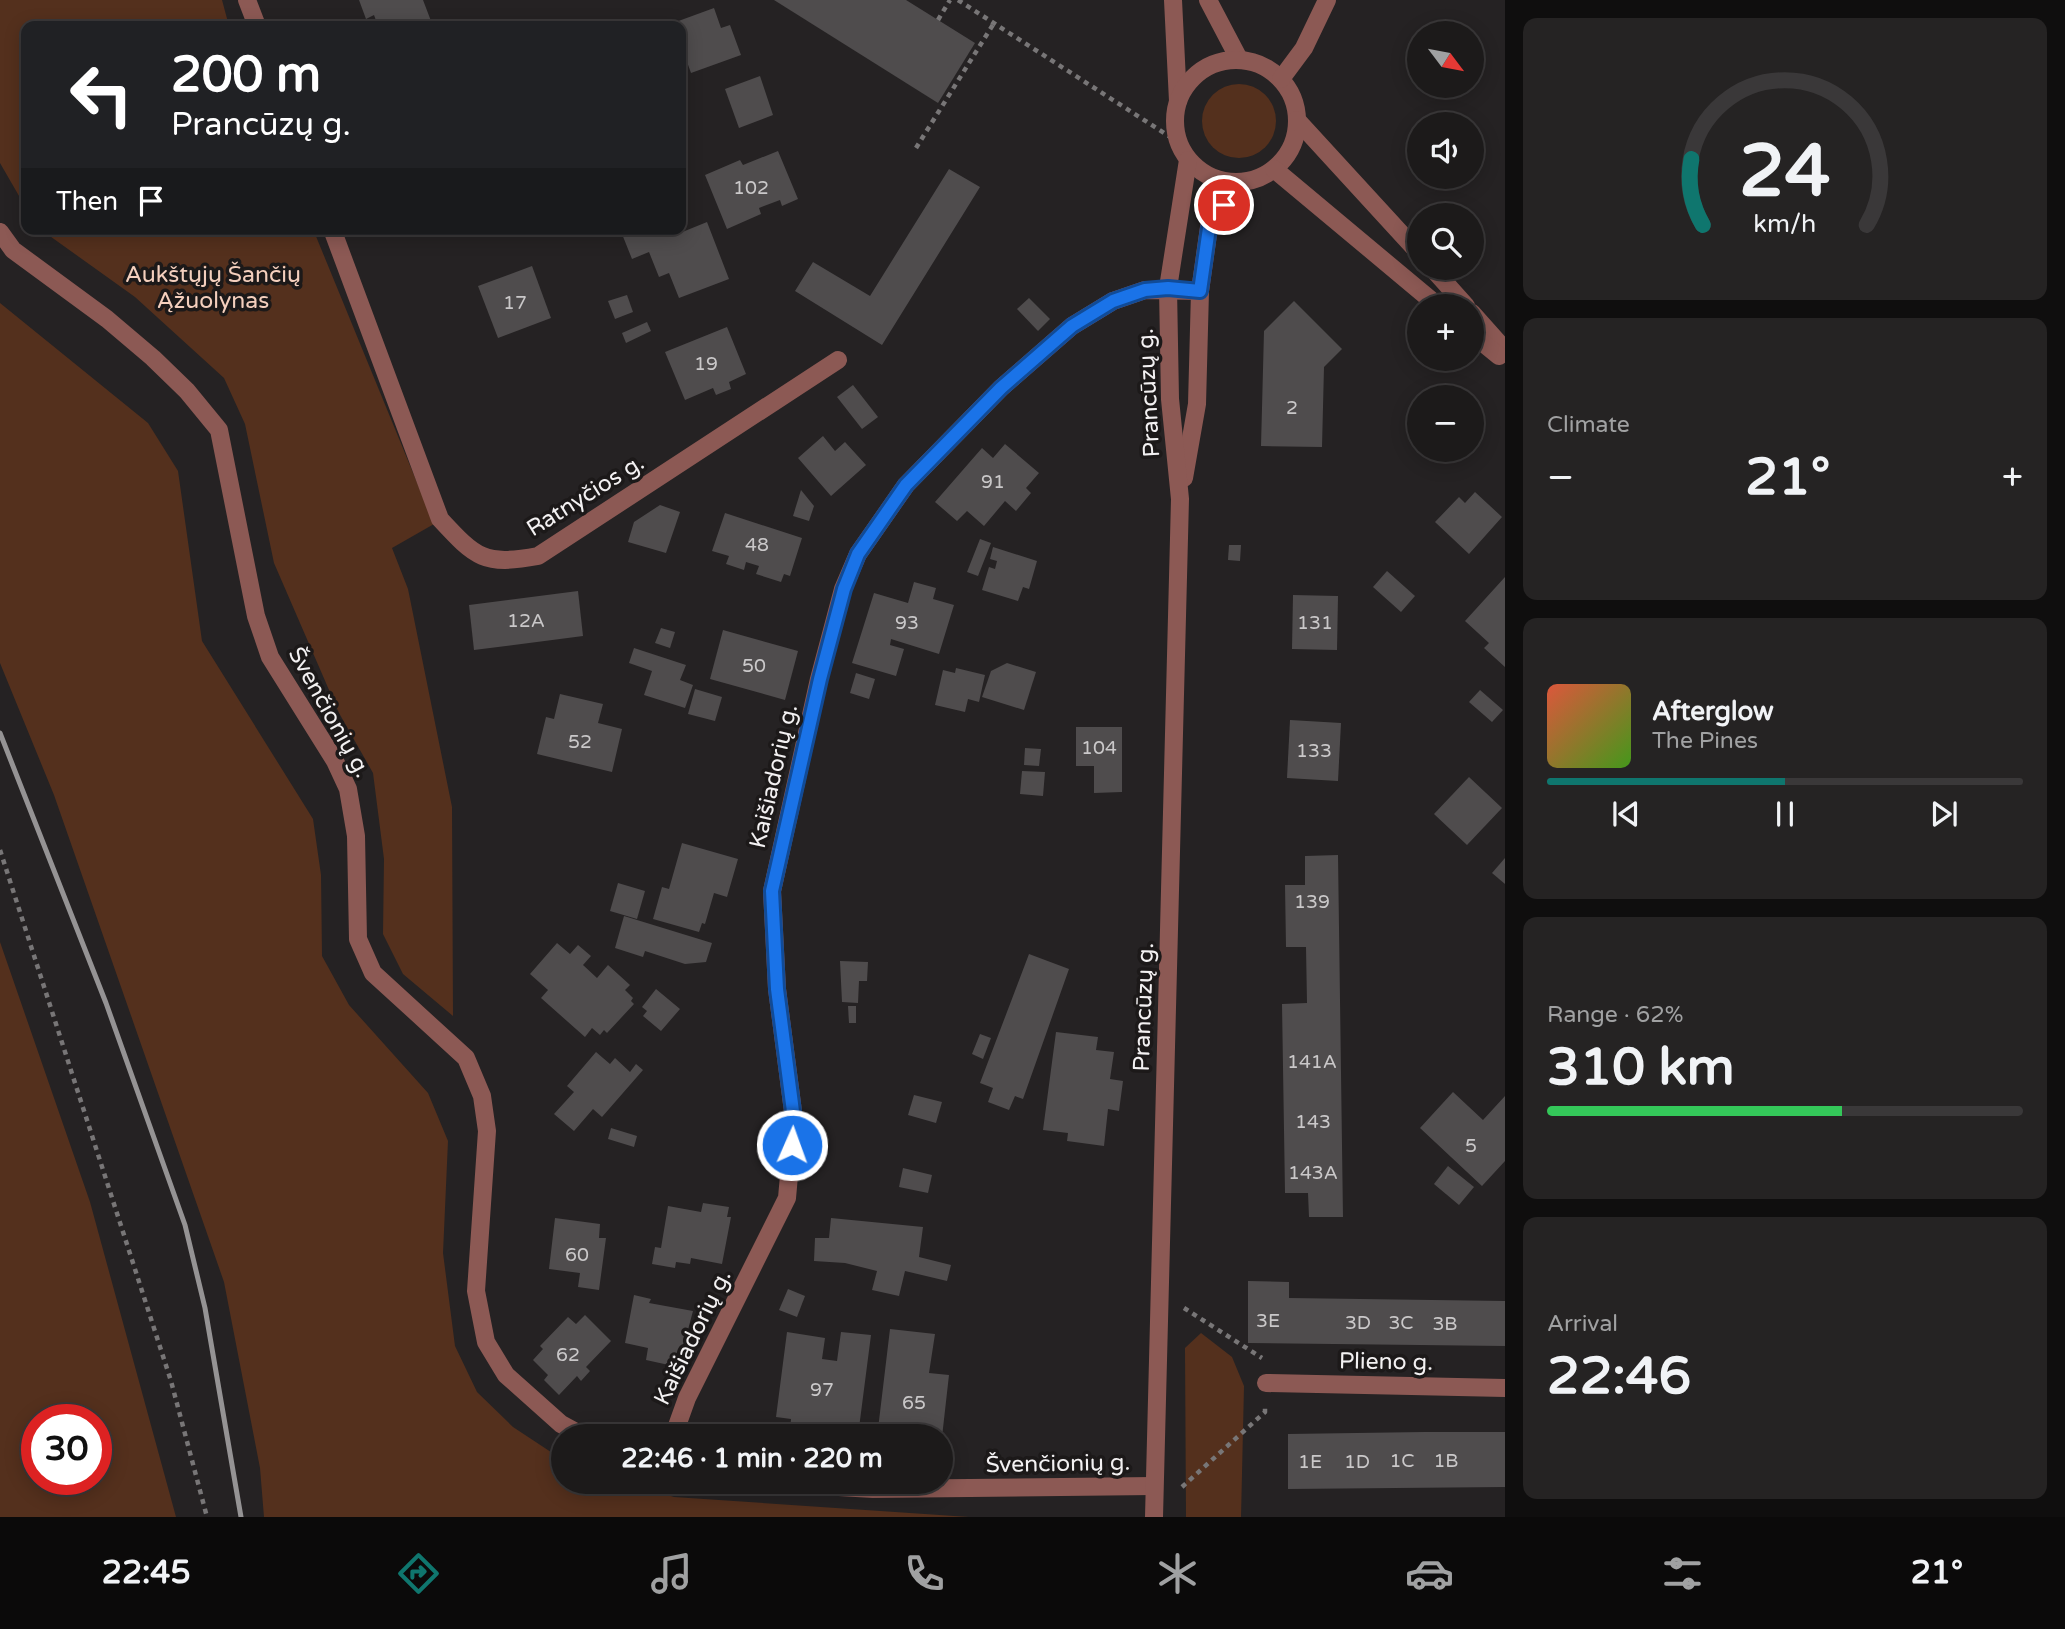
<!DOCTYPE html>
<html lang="en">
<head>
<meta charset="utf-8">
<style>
	body { margin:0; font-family:"Varela Round",sans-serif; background:#252323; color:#f1f3f6; height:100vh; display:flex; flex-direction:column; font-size:26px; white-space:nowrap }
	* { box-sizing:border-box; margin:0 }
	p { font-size:23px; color:#a0a1a2 }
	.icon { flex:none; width:38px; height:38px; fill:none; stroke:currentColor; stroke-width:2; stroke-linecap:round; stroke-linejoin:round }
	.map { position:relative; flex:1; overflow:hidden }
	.side { display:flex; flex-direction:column; gap:18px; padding:18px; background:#0f0e0e; width:560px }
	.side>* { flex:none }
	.guide { position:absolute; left:21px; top:21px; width:665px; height:214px; border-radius:14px; box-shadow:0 4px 18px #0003,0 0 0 2px #3a3839; background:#202124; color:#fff; overflow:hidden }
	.needle { width:46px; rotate:122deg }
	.fabs { position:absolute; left:1407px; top:21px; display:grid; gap:14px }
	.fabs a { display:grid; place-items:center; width:77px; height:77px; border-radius:50%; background:#1c1a1a; box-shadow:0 4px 18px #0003,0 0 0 2px #3a3839; font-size:35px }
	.speed { position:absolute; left:21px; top:1404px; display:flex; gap:14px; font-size:35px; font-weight:700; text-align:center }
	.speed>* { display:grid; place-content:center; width:91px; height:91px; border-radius:50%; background:#1c1a1a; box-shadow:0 4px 18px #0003,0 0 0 2px #3a3839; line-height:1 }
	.speed .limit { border:10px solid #d22; background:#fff; color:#111 }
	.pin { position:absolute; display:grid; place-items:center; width:60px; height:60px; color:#fff; margin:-30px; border:4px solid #fff; border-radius:50%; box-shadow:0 2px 7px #0007 }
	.me { position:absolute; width:77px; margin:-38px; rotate:2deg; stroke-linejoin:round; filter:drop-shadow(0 0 5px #0008) }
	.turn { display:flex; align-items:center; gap:24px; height:147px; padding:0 35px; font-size:32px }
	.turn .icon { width:91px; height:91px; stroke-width:2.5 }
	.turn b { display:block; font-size:49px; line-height:60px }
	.then { display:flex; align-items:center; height:66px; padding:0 35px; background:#0003; gap:14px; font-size:26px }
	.big { font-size:52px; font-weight:800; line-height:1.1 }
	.side .tile { flex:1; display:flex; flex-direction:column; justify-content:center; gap:10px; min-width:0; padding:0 24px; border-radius:14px; background:#252323 }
	.side .dial { align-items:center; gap:0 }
	.dial svg { height:182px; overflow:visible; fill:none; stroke:#3a3839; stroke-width:7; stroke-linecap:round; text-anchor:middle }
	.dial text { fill:#f1f3f6; stroke:none }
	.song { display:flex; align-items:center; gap:21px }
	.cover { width:84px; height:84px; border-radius:10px; background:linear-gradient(135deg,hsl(10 70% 55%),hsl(100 70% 35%)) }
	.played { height:7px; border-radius:4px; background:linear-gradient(90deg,#0f766e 50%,#3a3839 50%) }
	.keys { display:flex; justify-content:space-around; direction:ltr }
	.heat { display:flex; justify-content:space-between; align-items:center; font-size:38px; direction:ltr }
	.charge { height:10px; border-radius:5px; background:linear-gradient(90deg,#34c759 62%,#3a3839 0) }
	.trip { position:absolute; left:551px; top:1424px; width:402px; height:70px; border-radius:35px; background:#1c1a1a; box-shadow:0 4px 18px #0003,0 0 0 2px #3a3839; font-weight:800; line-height:70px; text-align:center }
	.dock { display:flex; height:112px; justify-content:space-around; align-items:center; background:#0b0a0a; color:#a0a1a2 }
	.dock .icon { width:49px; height:49px }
	.dock .current { color:#0f766e }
	.dock b { font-size:32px; color:#f1f3f6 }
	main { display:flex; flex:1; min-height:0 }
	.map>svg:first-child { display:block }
	.green { fill:#54301d; fill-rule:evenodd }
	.building { fill:#4f4c4d }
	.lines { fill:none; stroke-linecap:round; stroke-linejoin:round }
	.path { stroke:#787677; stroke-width:4.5; stroke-dasharray:5 5; stroke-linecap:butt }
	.minor { stroke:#8c5954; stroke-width:18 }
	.rail { stroke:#959394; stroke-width:5 }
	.route-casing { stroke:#114b97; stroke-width:18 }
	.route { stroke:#1a73e8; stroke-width:12 }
	.labels { text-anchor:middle; stroke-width:7; stroke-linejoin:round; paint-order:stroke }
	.number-label { font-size:19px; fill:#cac8c9 }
	.park-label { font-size:23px; fill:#f4cfbd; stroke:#1c1919 }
	.street-label { font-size:23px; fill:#f3f1f2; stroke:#1c1919 }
</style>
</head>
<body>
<main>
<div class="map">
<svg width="1505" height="1517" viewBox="0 0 1505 1517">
	<rect width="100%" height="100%" fill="#252223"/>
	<g class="green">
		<path d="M 0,0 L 222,0 L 229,26 L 26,26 L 26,208 L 0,163 Z"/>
		<circle cx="1239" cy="121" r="37"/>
		<path d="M 40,229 L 313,229 L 434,524 L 392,548 L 408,589 L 452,807 L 453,1016 L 403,974 L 383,934 L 384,859 L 373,773 L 339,713 L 274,563 L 245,424 L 224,378 L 135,297 Z"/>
		<path d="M 0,303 L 148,423 L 178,471 L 202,641 L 313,819 L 321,875 L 322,956 L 349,1005 L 428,1093 L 448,1141 L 443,1253 L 455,1346 L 477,1392 L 513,1427 L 563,1460 L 564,1482 L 625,1482 L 674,1497 L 969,1517 L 264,1517 L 260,1468 L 224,1282 L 54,795 L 0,663 Z"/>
		<path d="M 0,942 L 90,1202 L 176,1517 L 0,1517 ZM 37,1419 L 96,1419 L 96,1479 L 37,1479 Z"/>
		<path d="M 1201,1333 L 1232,1357 L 1244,1386 L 1241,1517 L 1186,1517 L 1185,1348 Z"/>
	</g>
	<g class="building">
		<path d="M 359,0 L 423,0 L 431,21 L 417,26 L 378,26 L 374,15 L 366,19 Z"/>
		<path d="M 774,0 L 906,0 L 975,43 L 938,103 Z"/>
		<path d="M 714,8 L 721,28 L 730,25 L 741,55 L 691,73 L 681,45 L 681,26 L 674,26 L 673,23 Z"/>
		<path d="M 760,76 L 773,115 L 739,128 L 725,89 Z"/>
		<path d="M 778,151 L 798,199 L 782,206 L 780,200 L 759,208 L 761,214 L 727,229 L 705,175 L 740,160 L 743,165 Z"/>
		<path d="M 949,169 L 980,187 L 882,345 L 795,291 L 813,262 L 870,296 Z"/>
		<path d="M 707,222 L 729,279 L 679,298 L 669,273 L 659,277 L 649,252 L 632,259 L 620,229 L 673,229 L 675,235 Z"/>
		<path d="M 532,266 L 551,318 L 498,338 L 478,286 Z"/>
		<path d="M 627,295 L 633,312 L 615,319 L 608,301 Z"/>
		<path d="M 1029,298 L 1050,319 L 1038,331 L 1017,309 Z"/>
		<path d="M 1294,301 L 1342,349 L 1324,367 L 1322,447 L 1261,446 L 1264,331 Z"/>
		<path d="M 647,322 L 651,331 L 626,343 L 622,333 Z"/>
		<path d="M 727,327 L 746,374 L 729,382 L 731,389 L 716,395 L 713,388 L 685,400 L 665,352 Z"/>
		<path d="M 853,385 L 878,417 L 862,429 L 837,397 Z"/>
		<path d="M 823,436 L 835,451 L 845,442 L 866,465 L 831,496 L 798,458 Z"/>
		<path d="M 1005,444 L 1039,473 L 1026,488 L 1031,493 L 1016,511 L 1005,501 L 984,526 L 967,511 L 957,521 L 935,502 L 982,448 L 993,458 Z"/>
		<path d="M 801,490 L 814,506 L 809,521 L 793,516 Z"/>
		<path d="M 1475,492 L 1502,517 L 1469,554 L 1435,522 L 1459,497 L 1465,503 Z"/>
		<path d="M 660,505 L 680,512 L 666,553 L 628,542 L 634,522 Z"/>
		<path d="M 725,513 L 802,538 L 790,576 L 784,574 L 781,582 L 756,574 L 759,566 L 746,562 L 744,570 L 726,564 L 729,556 L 712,551 Z"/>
		<path d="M 980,539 L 991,543 L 978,576 L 967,572 Z"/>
		<path d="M 1229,545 L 1241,545 L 1240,561 L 1228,560 Z"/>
		<path d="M 993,547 L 1037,561 L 1029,589 L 1023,587 L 1018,601 L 982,590 L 989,567 L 995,569 L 997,561 L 990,559 Z"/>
		<path d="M 1387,571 L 1415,596 L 1401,612 L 1373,587 Z"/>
		<path d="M 1505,577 L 1505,667 L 1484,648 L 1489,643 L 1465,621 Z"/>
		<path d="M 914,582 L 936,588 L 933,599 L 954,605 L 939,654 L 891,639 L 890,645 L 904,649 L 896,676 L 852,663 L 874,593 L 908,603 Z"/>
		<path d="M 578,591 L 583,636 L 474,650 L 469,605 Z"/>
		<path d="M 1293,595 L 1338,596 L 1337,650 L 1292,649 Z"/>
		<path d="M 661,628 L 675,632 L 670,648 L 655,643 Z"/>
		<path d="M 723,630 L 798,651 L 785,700 L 710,679 Z"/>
		<path d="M 634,648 L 686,665 L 680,680 L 693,685 L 685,708 L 644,695 L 652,671 L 629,663 Z"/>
		<path d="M 1007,663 L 1036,672 L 1024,710 L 982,697 L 991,671 Z"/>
		<path d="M 956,668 L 985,675 L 979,702 L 968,699 L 965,712 L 935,705 L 943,670 L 955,673 Z"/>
		<path d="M 856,673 L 875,679 L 869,699 L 850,693 Z"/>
		<path d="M 695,689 L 722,697 L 715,721 L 688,714 Z"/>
		<path d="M 1480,690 L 1503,710 L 1492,722 L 1469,702 Z"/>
		<path d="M 560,694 L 603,704 L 598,723 L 622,729 L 612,772 L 537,754 L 546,717 L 554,719 Z"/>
		<path d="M 1290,720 L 1341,723 L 1338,781 L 1287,778 Z"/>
		<path d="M 1076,727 L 1122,727 L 1122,792 L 1094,793 L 1094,766 L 1076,766 Z"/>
		<path d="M 1025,748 L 1041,749 L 1039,766 L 1024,765 Z"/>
		<path d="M 1022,771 L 1045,772 L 1043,796 L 1020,794 Z"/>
		<path d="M 1469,777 L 1502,808 L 1467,845 L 1434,814 Z"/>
		<path d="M 682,843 L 738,859 L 727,897 L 714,893 L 705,924 L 702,923 L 699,932 L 653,919 L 662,887 L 669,889 Z"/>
		<path d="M 1338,855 L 1343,1217 L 1309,1217 L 1308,1193 L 1285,1193 L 1282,1004 L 1307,1003 L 1306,947 L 1286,947 L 1285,885 L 1305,885 L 1305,856 Z"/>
		<path d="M 1505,858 L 1505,884 L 1492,873 Z"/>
		<path d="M 618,883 L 645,891 L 637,919 L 610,911 Z"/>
		<path d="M 624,916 L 712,943 L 706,962 L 685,964 L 645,951 L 643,957 L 615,948 Z"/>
		<path d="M 557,943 L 570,954 L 578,945 L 591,956 L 583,965 L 597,978 L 608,965 L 630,985 L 625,990 L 633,998 L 631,1001 L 634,1004 L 607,1033 L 604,1030 L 600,1035 L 592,1028 L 585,1037 L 541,998 L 548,990 L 530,974 Z"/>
		<path d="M 1029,954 L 1069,969 L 1023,1099 L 1015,1096 L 1009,1110 L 988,1102 L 993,1088 L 980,1083 Z"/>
		<path d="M 840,961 L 868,962 L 867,981 L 859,981 L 858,1003 L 842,1002 Z"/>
		<path d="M 656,989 L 680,1009 L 661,1031 L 643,1016 L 647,1011 L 642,1007 Z"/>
		<path d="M 848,1006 L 856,1006 L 856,1023 L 849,1023 Z"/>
		<path d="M 1056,1032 L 1098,1037 L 1096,1050 L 1114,1052 L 1110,1079 L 1123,1081 L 1119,1111 L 1108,1109 L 1104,1146 L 1067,1141 L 1068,1133 L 1043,1130 Z"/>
		<path d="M 980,1034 L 991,1038 L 983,1059 L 972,1054 Z"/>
		<path d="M 596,1052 L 610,1064 L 615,1058 L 630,1072 L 636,1064 L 643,1070 L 602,1117 L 593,1109 L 574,1131 L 554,1114 L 574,1092 L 567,1086 Z"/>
		<path d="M 1453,1092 L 1483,1120 L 1505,1096 L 1505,1161 L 1482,1186 L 1420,1128 Z"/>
		<path d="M 914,1095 L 942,1102 L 936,1123 L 908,1115 Z"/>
		<path d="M 611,1128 L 637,1136 L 634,1147 L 608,1139 Z"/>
		<path d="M 1448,1166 L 1474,1187 L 1459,1205 L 1434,1184 Z"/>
		<path d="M 903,1168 L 932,1175 L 928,1193 L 899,1187 Z"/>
		<path d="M 703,1203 L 729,1207 L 727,1217 L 731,1217 L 722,1264 L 691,1258 L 690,1264 L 676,1262 L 675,1268 L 652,1264 L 655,1247 L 661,1248 L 668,1206 L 701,1212 Z"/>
		<path d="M 555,1218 L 600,1224 L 599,1238 L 606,1238 L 599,1290 L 578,1287 L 580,1273 L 549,1269 Z"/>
		<path d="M 831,1218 L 923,1227 L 919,1257 L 951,1265 L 947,1281 L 905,1271 L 899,1296 L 872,1290 L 877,1271 L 845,1263 L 814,1261 L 815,1238 L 829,1238 Z"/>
		<path d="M 1248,1281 L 1289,1282 L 1289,1298 L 1505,1301 L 1505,1346 L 1248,1343 Z"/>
		<path d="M 788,1289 L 805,1296 L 797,1317 L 779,1310 Z"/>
		<path d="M 634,1295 L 651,1299 L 649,1303 L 693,1311 L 678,1367 L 646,1360 L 648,1348 L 625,1343 Z"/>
		<path d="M 585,1315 L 611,1341 L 586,1367 L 590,1371 L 581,1381 L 577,1376 L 559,1395 L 544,1380 L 548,1375 L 533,1360 L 543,1349 L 540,1346 L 568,1317 L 576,1324 Z"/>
		<path d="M 890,1329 L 935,1334 L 929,1373 L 949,1375 L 942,1437 L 894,1437 L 895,1431 L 878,1429 Z"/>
		<path d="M 787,1332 L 825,1338 L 822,1359 L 837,1361 L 841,1332 L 871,1335 L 859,1428 L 814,1422 L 813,1434 L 790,1431 L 791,1419 L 776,1417 Z"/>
		<path d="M 1424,1432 L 1505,1432 L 1505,1487 L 1288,1489 L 1288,1434 Z"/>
	</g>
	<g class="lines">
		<g class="path">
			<path d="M 958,0 L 1175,140"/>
			<path d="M 938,20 L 950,0"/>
			<path d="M 916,148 L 994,23"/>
			<path d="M 0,850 L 171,1381 L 207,1517"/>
			<path d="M 1184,1308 L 1262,1358"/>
			<path d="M 1182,1487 L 1265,1412 L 1265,1407"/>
		</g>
		<g class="minor">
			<path d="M 247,0 L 257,26"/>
			<path d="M 1173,0 L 1178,101"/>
			<path d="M 1208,0 L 1239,59"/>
			<circle cx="1236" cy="121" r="61"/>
			<path d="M 1281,79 L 1304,48 L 1327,0"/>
			<path d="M 1297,120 L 1419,253"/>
			<path d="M 1274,169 L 1438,306"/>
			<path d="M 332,229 L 440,519 C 476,558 484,566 538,556 L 838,360"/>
			<path d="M 0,232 L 13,250 L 107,319 L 153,358 L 187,391 L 219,430 L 256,616 L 270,657 L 335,761 L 348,789 L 356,836 L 358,939 L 373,973 L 466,1058 L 482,1096 L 487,1131 L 476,1291 L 486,1342 L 506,1375 L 561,1424 L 585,1437"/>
			<path d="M 1432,268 L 1466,306"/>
			<path d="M 1472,313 L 1505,350"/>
			<path d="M 1472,334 L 1499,356"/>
			<path d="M 1184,478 L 1197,404 L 1200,291 L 1209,227 L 1238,182"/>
			<path d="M 1266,1383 L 1505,1388"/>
			<path d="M 673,1437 L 687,1398 L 787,1198 L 794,1119 L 777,989 L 772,891 L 819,679 L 843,589 L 858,554 L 906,485 L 1001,388 L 1072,326 L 1113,301 L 1145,290 L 1200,291"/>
			<path d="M 752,1482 L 873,1489 L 1154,1486"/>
			<path d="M 1154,1517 L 1180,499 L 1170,399 L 1168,288 L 1188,160"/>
		</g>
		<path class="rail" d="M 0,733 L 106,1003 L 185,1225 L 205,1308 L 241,1517"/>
	</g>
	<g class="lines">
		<defs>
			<path id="route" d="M 792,1145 L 794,1119 L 777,989 L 772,891 L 820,679 L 844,589 L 858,554 L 906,485 L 1001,388 L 1072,326 L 1113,301 L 1145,290 L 1168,288 L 1200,291 L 1209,228 L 1224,205"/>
		</defs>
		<use href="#route" class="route-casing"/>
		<use href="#route" class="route"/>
	</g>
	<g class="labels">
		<g class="number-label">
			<text x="751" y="194">102</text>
			<text x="515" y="309">17</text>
			<text x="706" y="370">19</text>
			<text x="1292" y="414">2</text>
			<text x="993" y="488">91</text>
			<text x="757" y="551">48</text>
			<text x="526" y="627">12A</text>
			<text x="907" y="629">93</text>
			<text x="1315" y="629">131</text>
			<text x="754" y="672">50</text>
			<text x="580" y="748">52</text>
			<text x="1099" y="754">104</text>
			<text x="1314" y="757">133</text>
			<text x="1312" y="908">139</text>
			<text x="1312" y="1068">141A</text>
			<text x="1313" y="1128">143</text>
			<text x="1471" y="1152">5</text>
			<text x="1313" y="1179">143A</text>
			<text x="577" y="1261">60</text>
			<text x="1268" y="1327">3E</text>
			<text x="1358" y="1329">3D</text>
			<text x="1401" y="1329">3C</text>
			<text x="1445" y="1330">3B</text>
			<text x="568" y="1361">62</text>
			<text x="822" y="1396">97</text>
			<text x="914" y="1409">65</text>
			<text x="1402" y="1467">1C</text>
			<text x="1446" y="1467">1B</text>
			<text x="1310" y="1468">1E</text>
			<text x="1357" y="1468">1D</text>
		</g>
		<g class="park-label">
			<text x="213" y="282">Aukštųjų Šančių<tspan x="213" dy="26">Ąžuolynas</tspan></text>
		</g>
		<g class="street-label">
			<text transform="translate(1148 393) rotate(-93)" y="8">Prancūzų g.</text>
			<text transform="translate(585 495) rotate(-32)" y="8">Ratnyčios g.</text>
			<text transform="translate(330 712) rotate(61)" y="8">Švenčionių g.</text>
			<text transform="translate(773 776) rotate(-77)" y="8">Kaišiadorių g.</text>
			<text transform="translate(1143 1007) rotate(-88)" y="8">Prancūzų g.</text>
			<text transform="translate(692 1337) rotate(-64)" y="8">Kaišiadorių g.</text>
			<text transform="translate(1386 1361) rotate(1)" y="8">Plieno g.</text>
			<text transform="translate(1058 1463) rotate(-1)" y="8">Švenčionių g.</text>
		</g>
	</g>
</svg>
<div class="fabs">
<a><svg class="needle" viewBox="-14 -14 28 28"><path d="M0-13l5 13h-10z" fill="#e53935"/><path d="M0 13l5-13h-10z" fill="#a0a1a2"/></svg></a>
<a><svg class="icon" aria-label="sound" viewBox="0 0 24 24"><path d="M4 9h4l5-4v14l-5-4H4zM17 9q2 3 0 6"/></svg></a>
<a><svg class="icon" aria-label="search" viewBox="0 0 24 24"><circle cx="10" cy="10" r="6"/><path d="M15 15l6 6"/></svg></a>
<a>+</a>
<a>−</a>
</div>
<div class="speed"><div class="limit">30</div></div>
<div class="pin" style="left:1224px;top:205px;background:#d93025"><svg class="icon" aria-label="arrive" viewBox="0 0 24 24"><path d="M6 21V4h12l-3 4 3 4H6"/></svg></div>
<svg class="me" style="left:792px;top:1145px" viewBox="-20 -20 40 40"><circle r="17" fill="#1a73e8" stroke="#fff" stroke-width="3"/><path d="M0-11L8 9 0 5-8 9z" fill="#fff"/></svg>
<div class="trip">22:46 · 1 min · 220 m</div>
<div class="guide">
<div class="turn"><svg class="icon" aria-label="left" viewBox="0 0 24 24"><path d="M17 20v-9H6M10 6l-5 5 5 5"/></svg><div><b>200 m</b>Prancūzų g.</div></div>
<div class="then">Then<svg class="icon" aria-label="arrive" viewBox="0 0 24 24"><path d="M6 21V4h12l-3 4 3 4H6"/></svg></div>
</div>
</div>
<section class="side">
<div class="tile dial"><svg viewBox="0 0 100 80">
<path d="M14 69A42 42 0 1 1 86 69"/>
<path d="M14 69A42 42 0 0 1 9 40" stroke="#0f766e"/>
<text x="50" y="56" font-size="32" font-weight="700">24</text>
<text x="50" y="72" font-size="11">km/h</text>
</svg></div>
<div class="tile"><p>Climate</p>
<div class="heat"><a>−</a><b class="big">21°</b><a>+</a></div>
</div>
<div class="tile">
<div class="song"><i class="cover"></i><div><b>Afterglow</b><p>The Pines</p></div></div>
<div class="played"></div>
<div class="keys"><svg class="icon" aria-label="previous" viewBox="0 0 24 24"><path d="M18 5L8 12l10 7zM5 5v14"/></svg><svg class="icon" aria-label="pause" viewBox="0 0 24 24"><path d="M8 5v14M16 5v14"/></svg><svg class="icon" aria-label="next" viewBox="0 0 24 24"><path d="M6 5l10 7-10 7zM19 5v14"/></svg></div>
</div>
<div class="tile"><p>Range · 62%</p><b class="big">310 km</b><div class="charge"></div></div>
<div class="tile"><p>Arrival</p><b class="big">22:46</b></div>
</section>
</main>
<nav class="dock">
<b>22:45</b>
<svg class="icon current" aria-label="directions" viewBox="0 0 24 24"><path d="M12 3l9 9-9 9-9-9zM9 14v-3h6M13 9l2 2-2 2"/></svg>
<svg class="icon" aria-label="music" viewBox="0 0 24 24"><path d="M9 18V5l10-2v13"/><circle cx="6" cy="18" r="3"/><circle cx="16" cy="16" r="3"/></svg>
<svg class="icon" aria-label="phone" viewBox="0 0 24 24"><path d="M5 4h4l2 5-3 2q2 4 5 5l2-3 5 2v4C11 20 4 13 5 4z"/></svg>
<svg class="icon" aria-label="climate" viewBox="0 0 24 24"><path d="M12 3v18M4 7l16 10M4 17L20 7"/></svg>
<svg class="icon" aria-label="car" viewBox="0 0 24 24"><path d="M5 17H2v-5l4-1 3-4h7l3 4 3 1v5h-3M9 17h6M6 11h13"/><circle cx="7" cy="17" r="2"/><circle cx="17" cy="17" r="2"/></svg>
<svg class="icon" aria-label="filters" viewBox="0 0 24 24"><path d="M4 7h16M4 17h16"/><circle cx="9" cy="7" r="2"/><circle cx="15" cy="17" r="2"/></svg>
<b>21°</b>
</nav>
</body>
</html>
